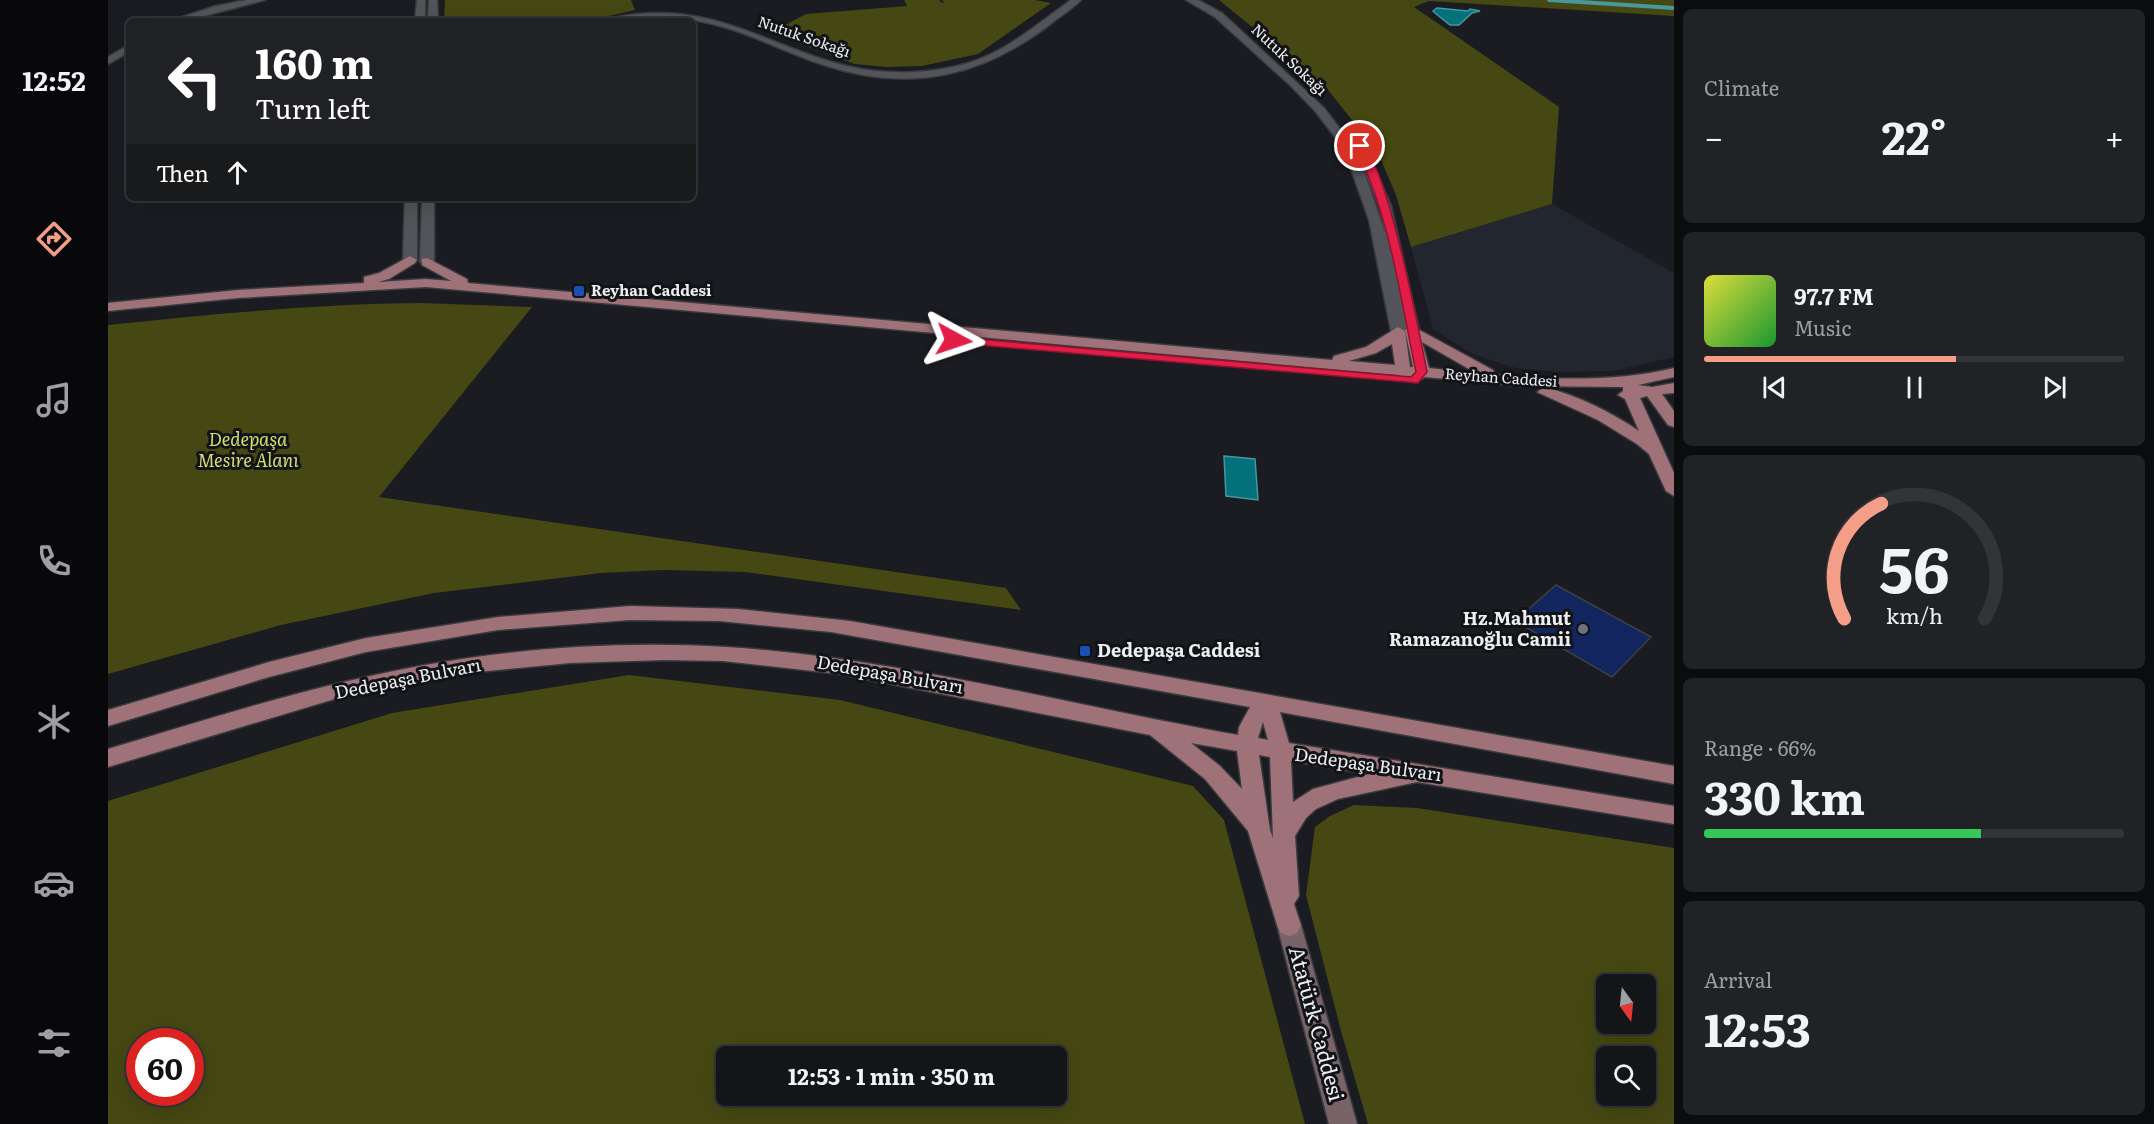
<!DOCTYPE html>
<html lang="en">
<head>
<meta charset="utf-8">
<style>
	body { margin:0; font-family:Literata,serif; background:#212226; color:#f1f3f6; height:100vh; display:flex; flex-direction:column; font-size:22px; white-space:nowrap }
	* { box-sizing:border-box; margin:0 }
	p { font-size:20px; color:#9d9fa2 }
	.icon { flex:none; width:33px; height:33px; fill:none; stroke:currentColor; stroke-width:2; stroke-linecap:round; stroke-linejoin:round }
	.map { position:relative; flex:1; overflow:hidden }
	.drawer { display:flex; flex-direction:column; gap:9px; padding:9px; background:#0b0c0e; width:480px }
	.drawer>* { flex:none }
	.top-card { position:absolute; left:18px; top:18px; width:570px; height:183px; border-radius:9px; box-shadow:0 6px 24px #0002,0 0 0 2px #333438; background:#202124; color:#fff; overflow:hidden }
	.needle { width:39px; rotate:165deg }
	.fabs { position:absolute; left:1488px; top:974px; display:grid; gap:12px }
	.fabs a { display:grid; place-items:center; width:60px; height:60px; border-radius:9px; background:#141519; box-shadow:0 6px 24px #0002,0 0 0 2px #333438; font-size:30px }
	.speed { position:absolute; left:18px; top:1028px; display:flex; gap:12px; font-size:30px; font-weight:700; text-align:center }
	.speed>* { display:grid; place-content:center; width:78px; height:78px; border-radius:50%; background:#141519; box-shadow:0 6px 24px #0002,0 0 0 2px #333438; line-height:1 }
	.speed .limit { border:9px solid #d22; background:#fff; color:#111 }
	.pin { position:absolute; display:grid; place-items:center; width:51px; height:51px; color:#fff; margin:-26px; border:3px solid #fff; border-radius:50%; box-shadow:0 2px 6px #0007 }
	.me { position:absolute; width:66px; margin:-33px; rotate:95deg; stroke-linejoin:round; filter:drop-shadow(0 0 4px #0008) }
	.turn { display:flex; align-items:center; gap:21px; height:126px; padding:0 30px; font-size:27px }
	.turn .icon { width:78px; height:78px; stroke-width:2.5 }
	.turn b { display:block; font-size:42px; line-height:51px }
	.then { display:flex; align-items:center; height:57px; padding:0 30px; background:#0003; gap:12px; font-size:22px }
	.big { font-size:45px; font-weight:700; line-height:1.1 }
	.drawer .card { flex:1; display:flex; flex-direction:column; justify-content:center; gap:9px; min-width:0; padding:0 21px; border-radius:9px; background:#212226 }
	.drawer .dial { align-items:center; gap:0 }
	.dial svg { height:156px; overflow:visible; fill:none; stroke:#333438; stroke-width:7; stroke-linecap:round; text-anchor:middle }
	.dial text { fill:#f1f3f6; stroke:none }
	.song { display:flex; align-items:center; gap:18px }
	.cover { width:72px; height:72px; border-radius:9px; background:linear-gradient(135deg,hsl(60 70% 55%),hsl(130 70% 35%)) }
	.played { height:6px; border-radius:3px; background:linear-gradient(90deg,#f49e88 60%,#333438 60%) }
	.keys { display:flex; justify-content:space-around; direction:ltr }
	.heat { display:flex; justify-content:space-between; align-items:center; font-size:33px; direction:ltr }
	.charge { height:9px; border-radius:4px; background:linear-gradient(90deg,#34c759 66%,#333438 0) }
	.trip { position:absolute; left:608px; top:1046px; width:351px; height:60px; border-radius:9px; background:#141519; box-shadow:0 6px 24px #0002,0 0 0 2px #333438; font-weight:700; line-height:60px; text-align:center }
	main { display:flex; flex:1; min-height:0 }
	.dock { display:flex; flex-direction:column; width:108px; justify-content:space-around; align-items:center; background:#08080a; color:#9d9fa2 }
	.dock .icon { width:42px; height:42px }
	.dock .on { color:#f49e88 }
	.dock b { font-size:27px; color:#f1f3f6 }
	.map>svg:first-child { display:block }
	.built { fill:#22262f }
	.green { fill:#454812; fill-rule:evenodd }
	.water { fill:#02717a; stroke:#48969e; stroke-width:1.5 }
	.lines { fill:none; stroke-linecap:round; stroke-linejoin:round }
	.stream { stroke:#48969e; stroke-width:4 }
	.building { fill:#12255f; stroke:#3c3f43; stroke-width:1.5 }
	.street-casing { stroke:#393a3d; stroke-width:3 }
	.secondary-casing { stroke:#393a3d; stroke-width:3 }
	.primary-casing { stroke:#393a3d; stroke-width:3 }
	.street { fill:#525459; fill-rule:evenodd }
	.secondary { fill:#786368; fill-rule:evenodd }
	.primary { fill:#9e7278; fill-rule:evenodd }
	.route { fill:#e11d48; stroke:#92132f; stroke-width:1.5 }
	.transit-dot { fill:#1a4fb4; stroke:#121317; stroke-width:2 }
	.worship-dot { fill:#6b7280; stroke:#121317; stroke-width:2 }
	.labels { text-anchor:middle; stroke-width:6; stroke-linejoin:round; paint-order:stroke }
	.far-street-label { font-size:15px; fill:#edeef1; stroke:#121317 }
	.far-poi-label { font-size:15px; font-weight:bold; fill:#edeef1; stroke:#121317; text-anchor:start }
	.park-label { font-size:18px; font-style:italic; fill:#d5df6f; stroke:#121317 }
	.poi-label { font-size:18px; font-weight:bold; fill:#edeef1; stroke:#121317; text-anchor:end }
	.street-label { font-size:18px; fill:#edeef1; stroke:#121317 }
	.near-street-label { font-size:21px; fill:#edeef1; stroke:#121317 }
</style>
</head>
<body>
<main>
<nav class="dock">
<b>12:52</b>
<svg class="icon on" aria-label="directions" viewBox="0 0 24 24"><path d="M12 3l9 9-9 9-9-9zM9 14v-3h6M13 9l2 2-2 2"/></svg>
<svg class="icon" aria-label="music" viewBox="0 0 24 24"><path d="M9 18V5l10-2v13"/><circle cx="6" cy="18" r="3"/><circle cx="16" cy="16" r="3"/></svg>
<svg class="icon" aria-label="phone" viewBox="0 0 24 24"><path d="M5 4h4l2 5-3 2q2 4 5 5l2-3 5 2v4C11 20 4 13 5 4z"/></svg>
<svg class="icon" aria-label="climate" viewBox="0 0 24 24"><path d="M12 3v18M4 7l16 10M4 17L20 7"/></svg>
<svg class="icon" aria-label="car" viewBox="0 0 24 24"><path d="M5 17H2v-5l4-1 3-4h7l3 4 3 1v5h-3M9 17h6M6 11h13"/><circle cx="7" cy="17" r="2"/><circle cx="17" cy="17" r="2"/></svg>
<svg class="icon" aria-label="filters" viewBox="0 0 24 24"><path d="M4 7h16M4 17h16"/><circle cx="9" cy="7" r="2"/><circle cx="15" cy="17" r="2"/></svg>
</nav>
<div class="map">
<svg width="1566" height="1124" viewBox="0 0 1566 1124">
	<rect width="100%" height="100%" fill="#1b1c21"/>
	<path class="built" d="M 1444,204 L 1566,273 L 1566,357 L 1506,371 L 1448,372 L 1408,368 L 1364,354 L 1325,329 L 1303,247 Z"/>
	<g class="green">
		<path d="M 337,0 L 523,0 L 527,10 L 479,21 L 336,21 Z"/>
		<path d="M 796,0 L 831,0 L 834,3 L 836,2 L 834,0 L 927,0 L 943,3 L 870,54 L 814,66 L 778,67 L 747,64 L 662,33 L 698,14 L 799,6 Z"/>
		<path d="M 1111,0 L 1566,0 L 1566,16 L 1321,1 L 1306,7 L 1451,107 L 1444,204 L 1303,247 L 1288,195 L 1270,153 L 1217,86 Z"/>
		<path d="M 314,303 L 424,307 L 271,497 L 898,588 L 913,610 L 637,572 L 555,570 L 493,573 L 326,593 L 173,625 L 0,674 L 0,325 C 105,314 208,304 314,303 Z"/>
		<path d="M 521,675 L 732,700 L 1085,786 L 1116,820 L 1197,1124 L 0,1124 L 0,801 L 284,713 ZM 32,1041 L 82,1041 L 82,1092 L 32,1092 ZM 618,1056 L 948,1056 L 948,1095 L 618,1095 Z"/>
		<path d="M 1246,805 L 1309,808 L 1566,848 L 1566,1124 L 1260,1124 L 1233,1031 L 1198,895 L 1207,827 L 1222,816 ZM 1498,984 L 1538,984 L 1538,1023 L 1498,1023 ZM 1498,1056 L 1538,1056 L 1538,1095 L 1498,1095 Z"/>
	</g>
	<g class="water">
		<path d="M 1329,8 L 1360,11 L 1362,9 L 1372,11 L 1364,13 L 1351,25 L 1342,25 L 1327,13 L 1325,11 Z"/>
		<path d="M 1116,456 L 1147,459 L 1150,500 L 1118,496 Z"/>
	</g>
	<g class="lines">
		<path class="stream" d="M 1441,0 L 1566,8"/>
	</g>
	<path class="building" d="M 1448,585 L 1543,637 L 1504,677 L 1407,621 Z"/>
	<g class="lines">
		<defs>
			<g id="street">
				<path d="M 139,0 L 157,0 L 77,21 L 62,21 L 108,6 Z"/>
				<path d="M 309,0 L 317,0 L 317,21 L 307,21 Z"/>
				<path d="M 321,0 L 329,0 L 330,21 L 320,21 Z"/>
				<path d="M 963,0 L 973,0 C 965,8 954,15 945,22 C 876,76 804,93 719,66 C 677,53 638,30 595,22 C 563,15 531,21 499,21 C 507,16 520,15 530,14 C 606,6 658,43 727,63 C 765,74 807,75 845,67 C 892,58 925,27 963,0 Z"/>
				<path d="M 1078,0 L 1090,0 L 1114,13 L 1216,108 L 1241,141 L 1254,166 L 1277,233 L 1271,206 L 1247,148 L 1257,146 L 1283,206 L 1311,330 L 1309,333 L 1304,334 L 1297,330 L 1290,335 L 1283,331 L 1261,220 L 1242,166 L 1230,141 L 1208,112 L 1183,86 L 1107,17 Z"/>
				<path d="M 21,45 L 21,52 L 0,64 L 0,57 Z"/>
				<path d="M 297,198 L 309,198 L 309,260 L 302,264 L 295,260 Z"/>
				<path d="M 314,198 L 326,198 L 326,262 L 319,266 L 312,262 Z"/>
			</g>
			<path id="secondary" d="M 1181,914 L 1189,917 L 1193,925 L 1249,1124 L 1221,1124 L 1169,925 L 1173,917 Z"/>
			<g id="primary">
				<path d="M 302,256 L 309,260 L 307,263 L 281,279 L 270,282 L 318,279 L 343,281 L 314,265 L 314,259 L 319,258 L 359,279 L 360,283 L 1224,360 L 1226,356 L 1258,347 L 1290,327 L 1297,331 L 1302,367 L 1305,367 L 1297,330 L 1304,326 L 1385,370 L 1387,374 C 1447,380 1507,382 1566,368 L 1566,377 L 1530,385 L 1544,387 L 1566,383 L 1566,393 L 1554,394 L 1566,411 L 1566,427 L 1560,425 L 1539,396 L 1532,398 L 1566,473 L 1566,496 L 1558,491 L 1541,454 L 1529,444 L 1490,420 L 1429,392 L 1437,387 C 1470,396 1503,412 1531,431 L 1517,399 L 1510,395 L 1515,391 L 1515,387 L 1411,386 L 1317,377 L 1307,383 L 1290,375 L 318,287 L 130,298 L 0,311 L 0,303 L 130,290 L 256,283 L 256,277 L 271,273 ZM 1314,342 L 1368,373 L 1321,368 ZM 1284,344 L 1287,365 L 1241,361 L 1268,353 Z"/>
				<path d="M 522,606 L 630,609 L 742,621 L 1566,766 L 1566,784 L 1172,712 L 1181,743 L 1566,806 L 1566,824 L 1309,782 L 1230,799 L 1208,809 L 1198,818 L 1187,836 L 1191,896 L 1186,904 L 1193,925 L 1189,933 L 1181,936 L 1173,933 L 1169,925 L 1140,831 L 1097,779 L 1042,735 L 732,674 L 615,661 L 556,660 L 462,663 L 370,672 L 230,698 L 0,767 L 0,749 C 88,723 177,694 267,675 C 380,650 502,640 618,647 C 790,658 960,705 1130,735 L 1131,727 L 1142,707 L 723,632 L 611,621 L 522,620 L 390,630 L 258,652 L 161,677 L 0,726 L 0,710 L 161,662 L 258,638 L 390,617 ZM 1155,722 L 1160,740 L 1150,738 ZM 1083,743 L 1129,751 L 1134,789 L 1112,766 ZM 1151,755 L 1162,757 L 1165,838 L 1162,830 ZM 1183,761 L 1261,774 L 1205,789 L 1185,802 Z"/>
			</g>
		</defs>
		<use href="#street" class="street-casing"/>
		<use href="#secondary" class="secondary-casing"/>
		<use href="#primary" class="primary-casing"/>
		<use href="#street" class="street"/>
		<use href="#secondary" class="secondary"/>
		<use href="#primary" class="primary"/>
	</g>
	<path class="route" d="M 1252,144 C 1278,157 1312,336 1319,372 L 1310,383 L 846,343 L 841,340 L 846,337 L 1303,377 L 1308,372 C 1292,296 1282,216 1247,146 Z"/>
	<g class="transit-dot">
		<rect x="465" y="285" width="12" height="12" rx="3"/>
		<rect x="971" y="645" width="12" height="12" rx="3"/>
	</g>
	<circle class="worship-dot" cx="1475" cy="629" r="6"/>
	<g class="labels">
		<g class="far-street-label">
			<text transform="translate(696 37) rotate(19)" y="5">Nutuk Sokağı</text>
			<text transform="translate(1181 60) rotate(43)" y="5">Nutuk Sokağı</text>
			<text transform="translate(1393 378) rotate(4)" y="5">Reyhan Caddesi</text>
		</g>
		<g class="far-poi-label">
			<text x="483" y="296">Reyhan Caddesi</text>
		</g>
		<g class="park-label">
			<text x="140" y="446">Dedepaşa<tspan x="140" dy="21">Mesire Alanı</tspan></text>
		</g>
		<g class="poi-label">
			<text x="1463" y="625">Hz.Mahmut<tspan x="1463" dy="21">Ramazanoğlu Camii</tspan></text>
			<text x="989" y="657" text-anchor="start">Dedepaşa Caddesi</text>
		</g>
		<g class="street-label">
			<text transform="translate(782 675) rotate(10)" y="6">Dedepaşa Bulvarı</text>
			<text transform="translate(300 679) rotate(-11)" y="6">Dedepaşa Bulvarı</text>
			<text transform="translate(1260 765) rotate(8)" y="6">Dedepaşa Bulvarı</text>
		</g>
		<g class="near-street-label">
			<text transform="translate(1208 1024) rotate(75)" y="7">Atatürk Caddesi</text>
		</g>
	</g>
</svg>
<div class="fabs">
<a><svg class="needle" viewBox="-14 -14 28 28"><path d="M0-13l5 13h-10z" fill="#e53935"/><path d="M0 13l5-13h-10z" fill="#9d9fa2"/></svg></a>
<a><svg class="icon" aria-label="search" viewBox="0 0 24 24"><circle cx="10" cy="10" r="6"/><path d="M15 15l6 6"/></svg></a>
</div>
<div class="speed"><div class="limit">60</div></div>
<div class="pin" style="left:1252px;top:146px;background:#d93025"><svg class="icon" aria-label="arrive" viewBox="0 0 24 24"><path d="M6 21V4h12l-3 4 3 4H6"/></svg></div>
<svg class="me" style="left:846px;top:340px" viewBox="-20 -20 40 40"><path d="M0-17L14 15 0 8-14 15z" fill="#e11d48" stroke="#fff" stroke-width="4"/></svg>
<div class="trip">12:53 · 1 min · 350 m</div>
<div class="top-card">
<div class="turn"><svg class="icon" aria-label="left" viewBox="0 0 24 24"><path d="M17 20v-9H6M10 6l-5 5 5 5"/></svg><div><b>160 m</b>Turn left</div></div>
<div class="then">Then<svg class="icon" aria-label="ahead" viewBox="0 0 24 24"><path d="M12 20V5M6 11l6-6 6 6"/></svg></div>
</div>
</div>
<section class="drawer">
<div class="card"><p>Climate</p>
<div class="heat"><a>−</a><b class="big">22°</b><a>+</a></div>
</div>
<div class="card">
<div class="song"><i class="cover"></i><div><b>97.7 FM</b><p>Music</p></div></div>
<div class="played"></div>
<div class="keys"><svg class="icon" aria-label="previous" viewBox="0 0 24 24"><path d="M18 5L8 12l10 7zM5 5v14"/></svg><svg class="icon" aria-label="pause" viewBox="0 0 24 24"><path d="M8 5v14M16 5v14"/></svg><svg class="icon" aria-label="next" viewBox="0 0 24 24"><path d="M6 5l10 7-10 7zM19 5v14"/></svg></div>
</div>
<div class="card dial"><svg viewBox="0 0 100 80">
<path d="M14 69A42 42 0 1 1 86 69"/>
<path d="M14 69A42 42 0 0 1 33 10" stroke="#f49e88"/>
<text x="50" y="56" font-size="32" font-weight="700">56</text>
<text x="50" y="72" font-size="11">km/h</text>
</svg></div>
<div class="card"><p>Range · 66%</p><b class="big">330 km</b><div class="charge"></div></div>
<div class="card"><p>Arrival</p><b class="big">12:53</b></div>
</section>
</main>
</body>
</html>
